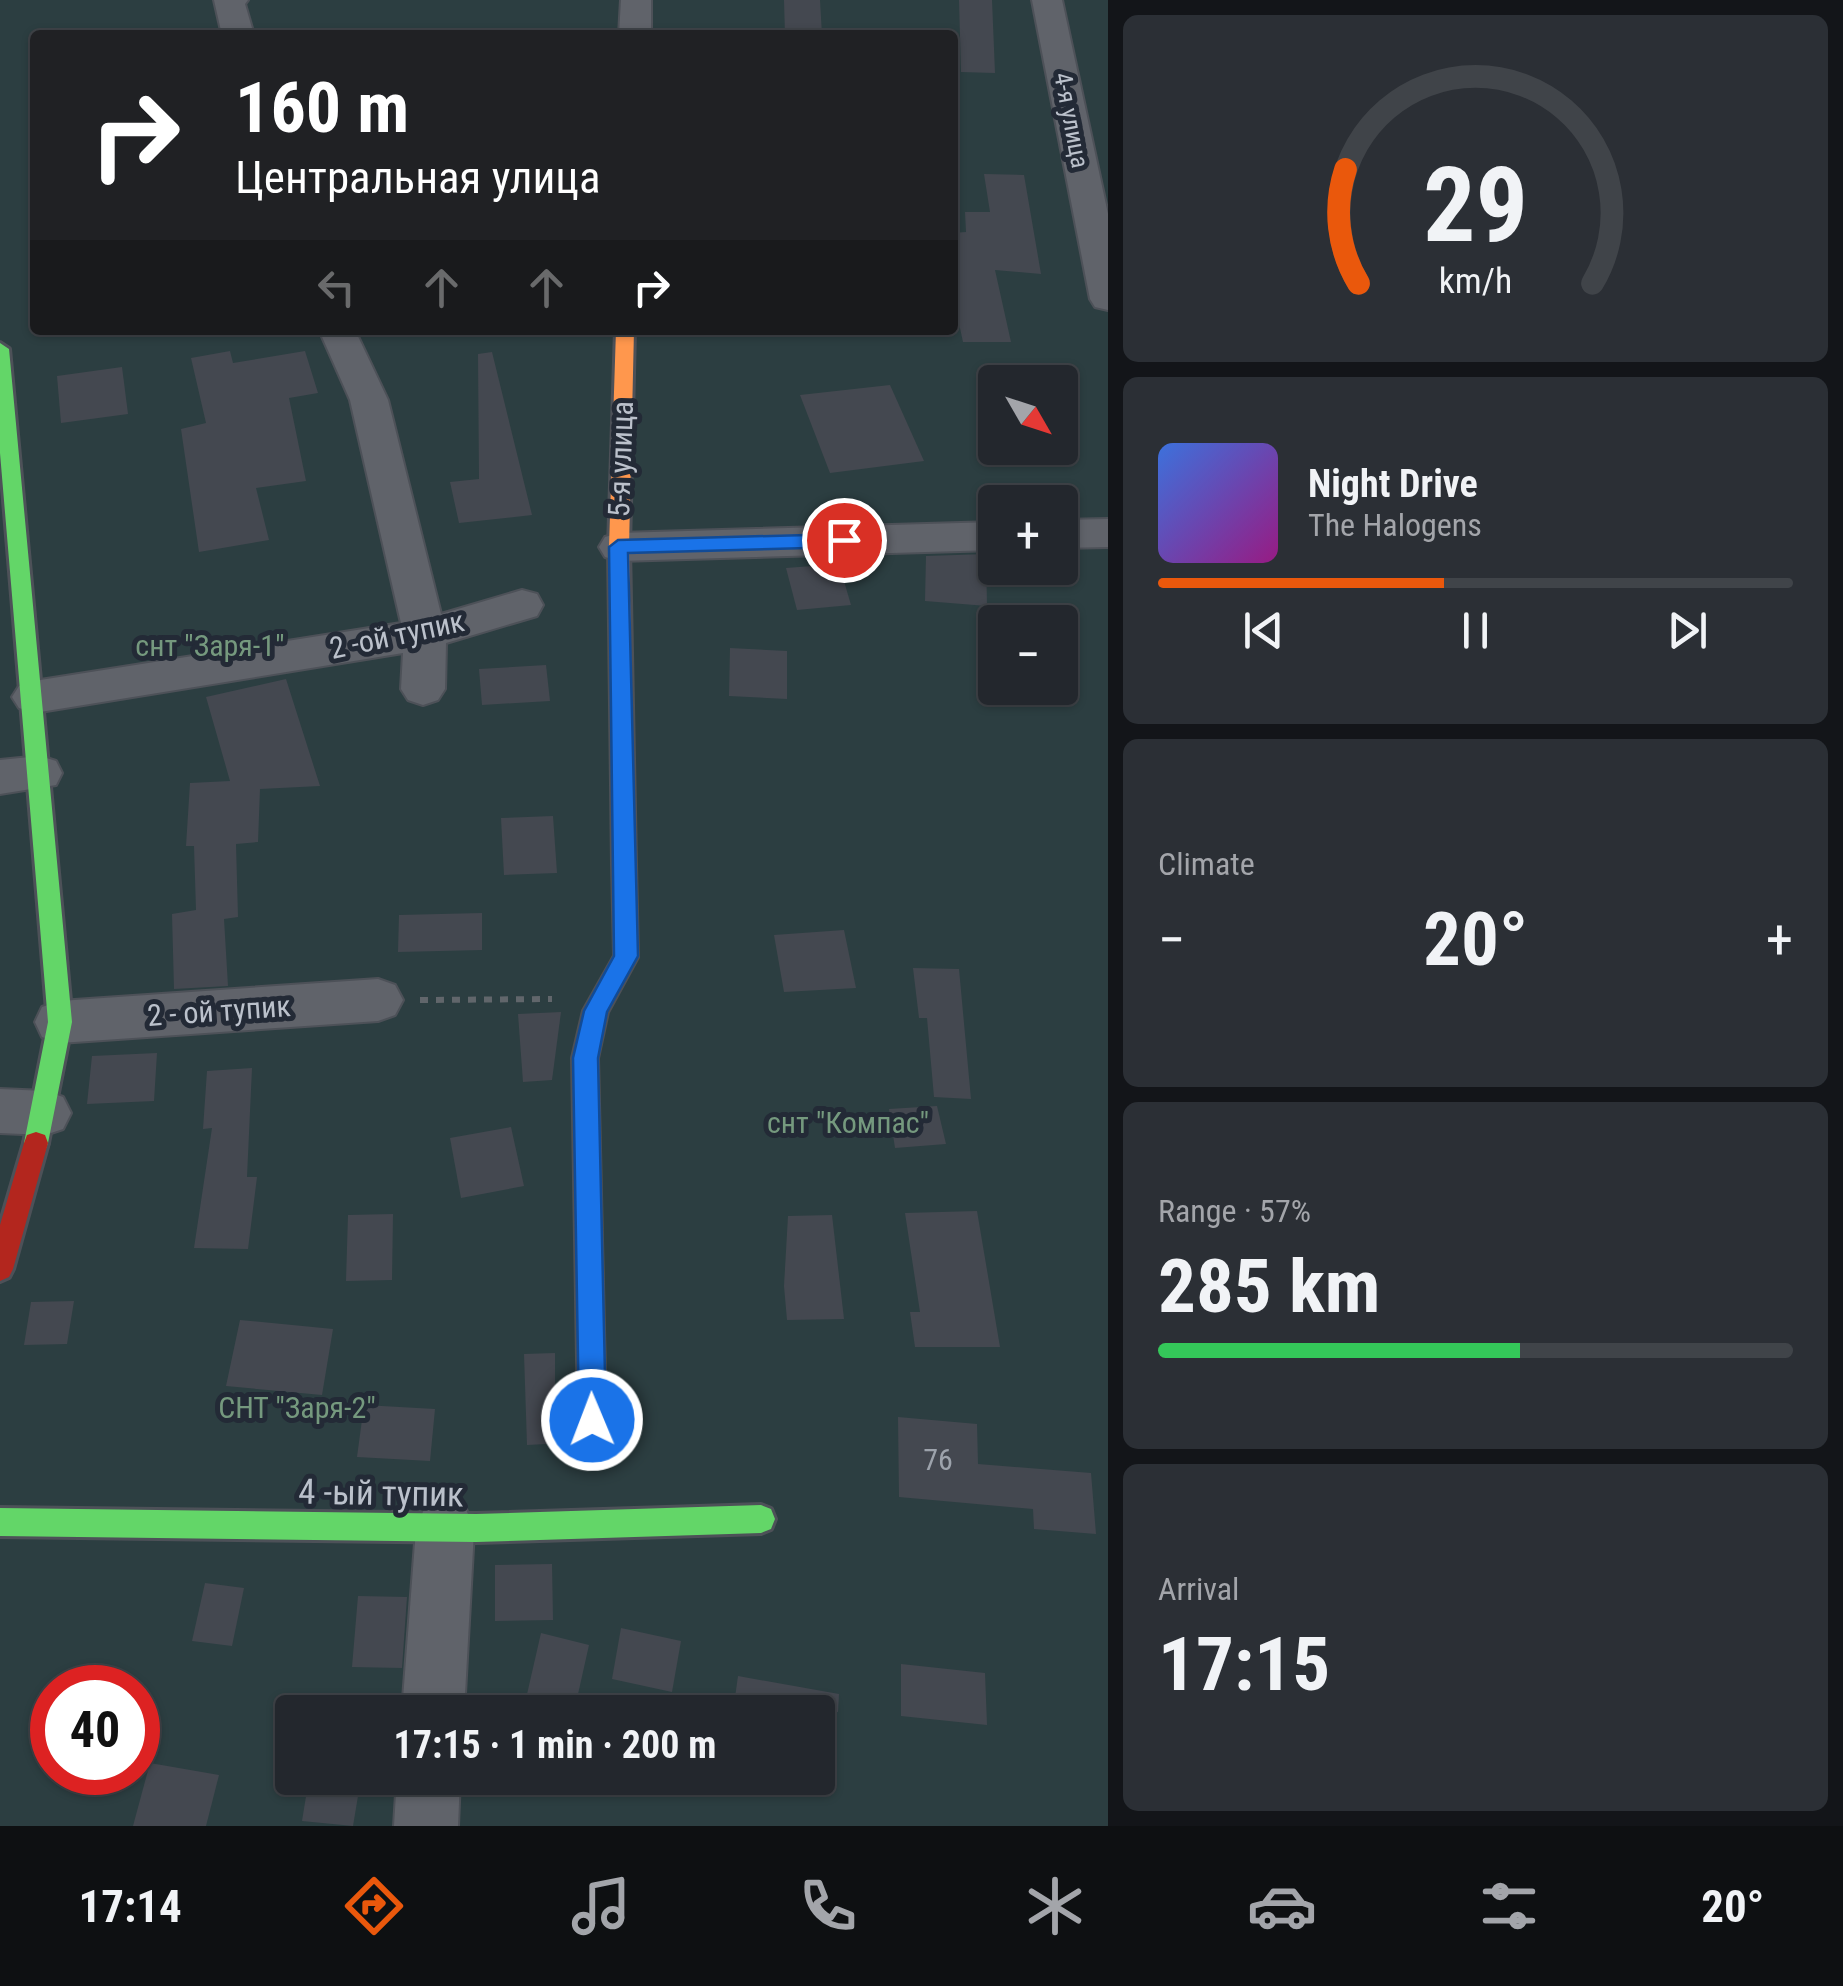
<!DOCTYPE html>
<html lang="en">
<head>
<meta charset="utf-8">
<style>
	body { margin:0; font-family:"Roboto Condensed",sans-serif; background:#2b2f35; color:#f1f3f6; height:100vh; display:flex; flex-direction:column; font-size:38px; white-space:nowrap }
	* { box-sizing:border-box; margin:0 }
	p { font-size:32px; color:#a3a5aa }
	.icon { flex:none; width:55px; height:55px; fill:none; stroke:currentColor; stroke-width:2; stroke-linecap:round; stroke-linejoin:round }
	.map { position:relative; flex:1; overflow:hidden }
	.details { display:flex; flex-direction:column; gap:15px; padding:15px; background:#131519; width:735px }
	.details>* { flex:none }
	.banner { position:absolute; left:30px; top:30px; width:928px; height:305px; border-radius:10px; box-shadow:0 2px 8px #0004,0 0 0 2px #404449; background:#202124; color:#fff; overflow:hidden }
	.needle { width:65px; rotate:129deg }
	.tools { position:absolute; left:978px; top:365px; display:grid; gap:20px }
	.tools a { display:grid; place-items:center; width:100px; height:100px; border-radius:10px; background:#23272d; box-shadow:0 2px 8px #0004,0 0 0 2px #404449; font-size:50px }
	.speed { position:absolute; left:30px; top:1665px; display:flex; gap:20px; font-size:50px; font-weight:700; text-align:center }
	.speed>* { display:grid; place-content:center; width:130px; height:130px; border-radius:50%; background:#23272d; box-shadow:0 2px 8px #0004,0 0 0 2px #404449; line-height:1 }
	.speed .limit { border:15px solid #d22; background:#fff; color:#111 }
	.pin { position:absolute; display:grid; place-items:center; width:85px; height:85px; color:#fff; margin:-42px; border:5px solid #fff; border-radius:50%; box-shadow:0 2px 10px #0007 }
	.me { position:absolute; width:110px; margin:-55px; rotate:359deg; stroke-linejoin:round; filter:drop-shadow(0 0 8px #0008) }
	.turn { display:flex; align-items:center; gap:35px; height:210px; padding:0 40px; font-size:45px }
	.turn .icon { width:130px; height:130px; stroke-width:2.5 }
	.turn b { display:block; font-size:70px; line-height:85px }
	.lanes { display:flex; align-items:center; height:95px; padding:0 40px; background:#0003; justify-content:center; gap:50px; direction:ltr }
	.lanes .off { opacity:.35 }
	.big { font-size:75px; font-weight:700; line-height:1.1 }
	.details .tile { flex:1; display:flex; flex-direction:column; justify-content:center; gap:15px; min-width:0; padding:0 35px; border-radius:15px; background:#2b2f35 }
	.details .dial { align-items:center; gap:0 }
	.dial svg { height:260px; overflow:visible; fill:none; stroke:#404449; stroke-width:7; stroke-linecap:round; text-anchor:middle }
	.dial text { fill:#f1f3f6; stroke:none }
	.song { display:flex; align-items:center; gap:30px }
	.cover { width:120px; height:120px; border-radius:15px; background:linear-gradient(135deg,hsl(220 70% 55%),hsl(310 70% 35%)) }
	.played { height:10px; border-radius:5px; background:linear-gradient(90deg,#ea580c 45%,#404449 45%) }
	.keys { display:flex; justify-content:space-around; direction:ltr }
	.heat { display:flex; justify-content:space-between; align-items:center; font-size:55px; direction:ltr }
	.charge { height:15px; border-radius:8px; background:linear-gradient(90deg,#34c759 57%,#404449 0) }
	.trip { position:absolute; left:275px; top:1695px; width:560px; height:100px; border-radius:10px; background:#23272d; box-shadow:0 2px 8px #0004,0 0 0 2px #404449; font-weight:700; line-height:100px; text-align:center }
	.tab-bar { display:flex; height:160px; justify-content:space-around; align-items:center; background:#0e1012; color:#a3a5aa }
	.tab-bar .icon { width:70px; height:70px }
	.tab-bar .active { color:#ea580c }
	.tab-bar b { font-size:45px; color:#f1f3f6 }
	main { display:flex; flex:1; min-height:0 }
	.map>svg:first-child { display:block }
	.green { fill:#2c3e41; fill-rule:evenodd }
	.building { fill:#444850 }
	.lines { fill:none; stroke-linecap:round; stroke-linejoin:round }
	.street-casing { stroke:#4d5158; stroke-width:4 }
	.fast-casing { stroke:#4d5158; stroke-width:6 }
	.slow-casing { stroke:#4d5158; stroke-width:6 }
	.jam-casing { stroke:#4d5158; stroke-width:6 }
	.path { stroke:#61666b; stroke-width:6; stroke-dasharray:8 8; stroke-linecap:butt }
	.street { fill:#60636a; fill-rule:evenodd }
	.fast { fill:#63d668; fill-rule:evenodd }
	.slow { fill:#ff974d; fill-rule:evenodd }
	.jam { fill:#b3261e; fill-rule:evenodd }
	.route { fill:#1a73e8; stroke:#114b97; stroke-width:2.5 }
	.labels { text-anchor:middle; stroke-width:10; stroke-linejoin:round; paint-order:stroke }
	.far-street-label { font-size:25px; fill:#bbc1cb; stroke:#232a36 }
	.street-label { font-size:30px; fill:#bbc1cb; stroke:#232a36 }
	.park-label { font-size:30px; fill:#75997e; stroke:#232a36 }
	.near-number-label { font-size:30px; fill:#9da3ac }
	.near-street-label { font-size:35px; fill:#bbc1cb; stroke:#232a36 }
</style>
</head>
<body>
<main>
<div class="map">
<svg width="1108" height="1826" viewBox="0 0 1108 1826">
	<rect width="100%" height="100%" fill="#2f343c"/>
	<path class="green" d="M 0,0 L 1108,0 L 1108,1826 L 0,1826 ZM 35,35 L 952,35 L 952,330 L 35,330 ZM 995,382 L 1060,382 L 1060,448 L 995,448 ZM 995,502 L 1060,502 L 1060,568 L 995,568 ZM 995,622 L 1060,622 L 1060,688 L 995,688 ZM 52,1688 L 138,1688 L 138,1772 L 52,1772 ZM 292,1712 L 818,1712 L 818,1778 L 292,1778 Z"/>
	<g class="building">
		<path d="M 784,0 L 820,0 L 822,35 L 785,35 Z"/>
		<path d="M 959,0 L 992,0 L 995,73 L 961,72 Z"/>
		<path d="M 984,174 L 1024,175 L 1041,274 L 995,270 L 1011,342 L 963,342 L 952,291 L 952,233 L 966,232 L 965,212 L 990,212 Z"/>
		<path d="M 230,351 L 233,363 L 305,351 L 318,393 L 289,398 L 306,481 L 256,488 L 269,540 L 199,552 L 181,429 L 206,423 L 191,358 Z"/>
		<path d="M 492,352 L 532,515 L 459,523 L 450,482 L 479,479 L 478,354 Z"/>
		<path d="M 122,367 L 128,414 L 61,423 L 57,376 Z"/>
		<path d="M 890,385 L 924,461 L 830,473 L 800,395 Z"/>
		<path d="M 986,554 L 987,606 L 925,601 L 926,556 Z"/>
		<path d="M 839,564 L 851,605 L 797,610 L 786,568 Z"/>
		<path d="M 730,648 L 787,651 L 787,699 L 729,696 Z"/>
		<path d="M 546,665 L 550,701 L 482,705 L 479,669 Z"/>
		<path d="M 286,679 L 320,786 L 260,789 L 258,842 L 236,844 L 238,917 L 224,919 L 228,986 L 174,989 L 172,914 L 196,910 L 194,846 L 186,846 L 190,783 L 230,781 L 206,697 Z"/>
		<path d="M 553,816 L 557,873 L 504,875 L 501,818 Z"/>
		<path d="M 482,913 L 482,950 L 398,952 L 399,915 Z"/>
		<path d="M 844,930 L 856,988 L 784,992 L 774,935 Z"/>
		<path d="M 913,968 L 959,969 L 971,1099 L 934,1097 L 927,1018 L 919,1018 Z"/>
		<path d="M 561,1012 L 552,1080 L 523,1082 L 518,1014 Z"/>
		<path d="M 157,1053 L 154,1101 L 87,1104 L 92,1056 Z"/>
		<path d="M 252,1068 L 247,1177 L 257,1177 L 248,1249 L 194,1248 L 212,1128 L 203,1129 L 207,1071 Z"/>
		<path d="M 937,1106 L 946,1144 L 895,1148 L 889,1109 Z"/>
		<path d="M 511,1127 L 524,1186 L 461,1198 L 450,1138 Z"/>
		<path d="M 977,1211 L 1000,1347 L 915,1347 L 910,1312 L 920,1312 L 905,1213 Z"/>
		<path d="M 393,1214 L 392,1280 L 346,1281 L 348,1215 Z"/>
		<path d="M 832,1215 L 844,1319 L 787,1320 L 784,1286 L 788,1216 Z"/>
		<path d="M 74,1301 L 67,1344 L 24,1345 L 31,1302 Z"/>
		<path d="M 240,1320 L 333,1329 L 322,1395 L 226,1386 Z"/>
		<path d="M 555,1353 L 555,1419 L 565,1443 L 527,1445 L 524,1354 Z"/>
		<path d="M 364,1405 L 435,1409 L 430,1461 L 357,1457 Z"/>
		<path d="M 898,1417 L 977,1424 L 978,1464 L 1091,1473 L 1096,1534 L 1034,1529 L 1033,1509 L 899,1497 Z"/>
		<path d="M 552,1564 L 553,1620 L 495,1621 L 495,1565 Z"/>
		<path d="M 205,1583 L 244,1588 L 232,1646 L 192,1641 Z"/>
		<path d="M 358,1596 L 407,1597 L 402,1668 L 352,1667 Z"/>
		<path d="M 621,1628 L 681,1641 L 672,1692 L 612,1679 Z"/>
		<path d="M 541,1633 L 589,1645 L 574,1712 L 525,1703 Z"/>
		<path d="M 901,1664 L 985,1673 L 987,1725 L 901,1716 Z"/>
		<path d="M 738,1676 L 839,1694 L 838,1712 L 733,1712 Z"/>
		<path d="M 150,1763 L 219,1775 L 206,1826 L 133,1826 Z"/>
		<path d="M 309,1778 L 361,1778 L 353,1826 L 302,1821 Z"/>
	</g>
	<g class="lines">
		<defs>
			<g id="street">
				<path d="M 214,0 L 248,0 L 245,4 L 254,35 L 222,35 Z"/>
				<path d="M 621,0 L 651,0 L 651,35 L 619,35 Z"/>
				<path d="M 1032,0 L 1062,0 L 1108,214 L 1108,310 L 1095,307 L 1090,299 Z"/>
				<path d="M 319,330 L 355,330 L 388,400 L 441,614 L 522,590 L 537,594 L 543,605 L 537,616 L 446,643 L 445,689 L 438,700 L 423,705 L 408,700 L 401,689 L 403,653 L 34,713 L 19,708 L 12,697 L 19,686 L 34,681 L 401,623 L 350,400 Z"/>
				<path d="M 1108,519 L 1108,547 L 1060,548 L 1060,520 Z"/>
				<path d="M 995,522 L 995,550 L 619,561 L 605,557 L 599,547 L 605,537 L 619,533 Z"/>
				<path d="M 40,756 L 56,761 L 62,773 L 56,785 L 0,794 L 0,760 Z"/>
				<path d="M 378,979 L 395,985 L 403,1000 L 395,1015 L 378,1021 L 60,1043 L 42,1037 L 35,1022 L 42,1007 L 60,1001 Z"/>
				<path d="M 0,1089 L 45,1091 L 63,1097 L 71,1113 L 63,1129 L 45,1135 L 0,1133 Z"/>
				<path d="M 445,1501 L 466,1509 L 474,1530 L 464,1712 L 402,1712 L 416,1530 L 424,1509 Z"/>
				<path d="M 397,1778 L 460,1778 L 458,1826 L 394,1826 Z"/>
			</g>
			<g id="fast">
				<path d="M 0,343 L 9,349 L 72,1022 L 48,1143 L 45,1151 L 36,1154 L 27,1151 L 24,1143 L 48,1022 L 0,453 Z"/>
				<path d="M 761,1505 L 771,1509 L 775,1519 L 771,1529 L 761,1533 L 476,1542 L 0,1536 L 0,1508 L 476,1514 Z"/>
			</g>
			<path id="slow" d="M 616,330 L 634,330 L 629,547 L 635,864 L 632,870 L 616,870 L 613,864 L 609,547 Z"/>
			<g id="jam">
				<path d="M 624,855 L 632,858 L 635,864 L 637,957 L 607,1012 L 597,1058 L 605,1419 L 602,1428 L 592,1432 L 582,1428 L 579,1419 L 573,1058 L 584,1011 L 615,956 L 613,864 L 616,858 Z"/>
				<path d="M 36,1132 L 45,1135 L 48,1143 L 13,1269 L 9,1277 L 0,1281 L 0,1225 L 24,1143 L 27,1135 Z"/>
			</g>
		</defs>
		<use href="#street" class="street-casing"/>
		<use href="#fast" class="fast-casing"/>
		<use href="#slow" class="slow-casing"/>
		<use href="#jam" class="jam-casing"/>
		<path class="path" d="M 420,1000 L 552,999"/>
		<use href="#street" class="street"/>
		<use href="#fast" class="fast"/>
		<use href="#slow" class="slow"/>
		<use href="#jam" class="jam"/>
	</g>
	<path class="route" d="M 844,534 L 854,540 L 844,547 L 628,553 L 638,956 L 607,1012 L 598,1058 L 606,1420 L 602,1429 L 592,1433 L 583,1429 L 579,1420 L 573,1058 L 584,1011 L 614,956 L 609,547 L 618,540 Z"/>
	<g class="labels">
		<g class="far-street-label">
			<text transform="translate(1072 120) rotate(79)" y="9">4-я улица</text>
		</g>
		<g class="street-label">
			<text transform="translate(621 459) rotate(-88)" y="10">5-я улица</text>
			<text transform="translate(397 635) rotate(-12)" y="10">2 -ой тупик</text>
			<text transform="translate(219 1011) rotate(-4)" y="10">2 - ой тупик</text>
		</g>
		<g class="park-label">
			<text x="210" y="656">снт "Заря-1"</text>
			<text x="848" y="1133">снт "Компас"</text>
			<text x="297" y="1418">СНТ "Заря-2"</text>
		</g>
		<g class="near-number-label">
			<text x="938" y="1470">76</text>
		</g>
		<g class="near-street-label">
			<text transform="translate(381 1493) rotate(1)" y="12">4 -ый тупик</text>
		</g>
	</g>
</svg>
<div class="tools">
<a><svg class="needle" viewBox="-14 -14 28 28"><path d="M0-13l5 13h-10z" fill="#e53935"/><path d="M0 13l5-13h-10z" fill="#a3a5aa"/></svg></a>
<a>+</a>
<a>−</a>
</div>
<div class="speed"><div class="limit">40</div></div>
<div class="pin" style="left:844px;top:540px;background:#d93025"><svg class="icon" aria-label="arrive" viewBox="0 0 24 24"><path d="M6 21V4h12l-3 4 3 4H6"/></svg></div>
<svg class="me" style="left:592px;top:1420px" viewBox="-20 -20 40 40"><circle r="17" fill="#1a73e8" stroke="#fff" stroke-width="3"/><path d="M0-11L8 9 0 5-8 9z" fill="#fff"/></svg>
<div class="trip">17:15 · 1 min · 200 m</div>
<div class="banner">
<div class="turn"><svg class="icon" aria-label="right" viewBox="0 0 24 24"><path d="M7 20v-9h11M14 6l5 5-5 5"/></svg><div><b>160 m</b>Центральная улица</div></div>
<div class="lanes"><svg class="icon off" aria-label="left" viewBox="0 0 24 24"><path d="M17 20v-9H6M10 6l-5 5 5 5"/></svg><svg class="icon off" aria-label="ahead" viewBox="0 0 24 24"><path d="M12 20V5M6 11l6-6 6 6"/></svg><svg class="icon off" aria-label="ahead" viewBox="0 0 24 24"><path d="M12 20V5M6 11l6-6 6 6"/></svg><svg class="icon" aria-label="right" viewBox="0 0 24 24"><path d="M7 20v-9h11M14 6l5 5-5 5"/></svg></div>
</div>
</div>
<section class="details">
<div class="tile dial"><svg viewBox="0 0 100 80">
<path d="M14 69A42 42 0 1 1 86 69"/>
<path d="M14 69A42 42 0 0 1 10 34" stroke="#ea580c"/>
<text x="50" y="56" font-size="32" font-weight="700">29</text>
<text x="50" y="72" font-size="11">km/h</text>
</svg></div>
<div class="tile">
<div class="song"><i class="cover"></i><div><b>Night Drive</b><p>The Halogens</p></div></div>
<div class="played"></div>
<div class="keys"><svg class="icon" aria-label="previous" viewBox="0 0 24 24"><path d="M18 5L8 12l10 7zM5 5v14"/></svg><svg class="icon" aria-label="pause" viewBox="0 0 24 24"><path d="M8 5v14M16 5v14"/></svg><svg class="icon" aria-label="next" viewBox="0 0 24 24"><path d="M6 5l10 7-10 7zM19 5v14"/></svg></div>
</div>
<div class="tile"><p>Climate</p>
<div class="heat"><a>−</a><b class="big">20°</b><a>+</a></div>
</div>
<div class="tile"><p>Range · 57%</p><b class="big">285 km</b><div class="charge"></div></div>
<div class="tile"><p>Arrival</p><b class="big">17:15</b></div>
</section>
</main>
<nav class="tab-bar">
<b>17:14</b>
<svg class="icon active" aria-label="directions" viewBox="0 0 24 24"><path d="M12 3l9 9-9 9-9-9zM9 14v-3h6M13 9l2 2-2 2"/></svg>
<svg class="icon" aria-label="music" viewBox="0 0 24 24"><path d="M9 18V5l10-2v13"/><circle cx="6" cy="18" r="3"/><circle cx="16" cy="16" r="3"/></svg>
<svg class="icon" aria-label="phone" viewBox="0 0 24 24"><path d="M5 4h4l2 5-3 2q2 4 5 5l2-3 5 2v4C11 20 4 13 5 4z"/></svg>
<svg class="icon" aria-label="climate" viewBox="0 0 24 24"><path d="M12 3v18M4 7l16 10M4 17L20 7"/></svg>
<svg class="icon" aria-label="car" viewBox="0 0 24 24"><path d="M5 17H2v-5l4-1 3-4h7l3 4 3 1v5h-3M9 17h6M6 11h13"/><circle cx="7" cy="17" r="2"/><circle cx="17" cy="17" r="2"/></svg>
<svg class="icon" aria-label="filters" viewBox="0 0 24 24"><path d="M4 7h16M4 17h16"/><circle cx="9" cy="7" r="2"/><circle cx="15" cy="17" r="2"/></svg>
<b>20°</b>
</nav>
</body>
</html>
